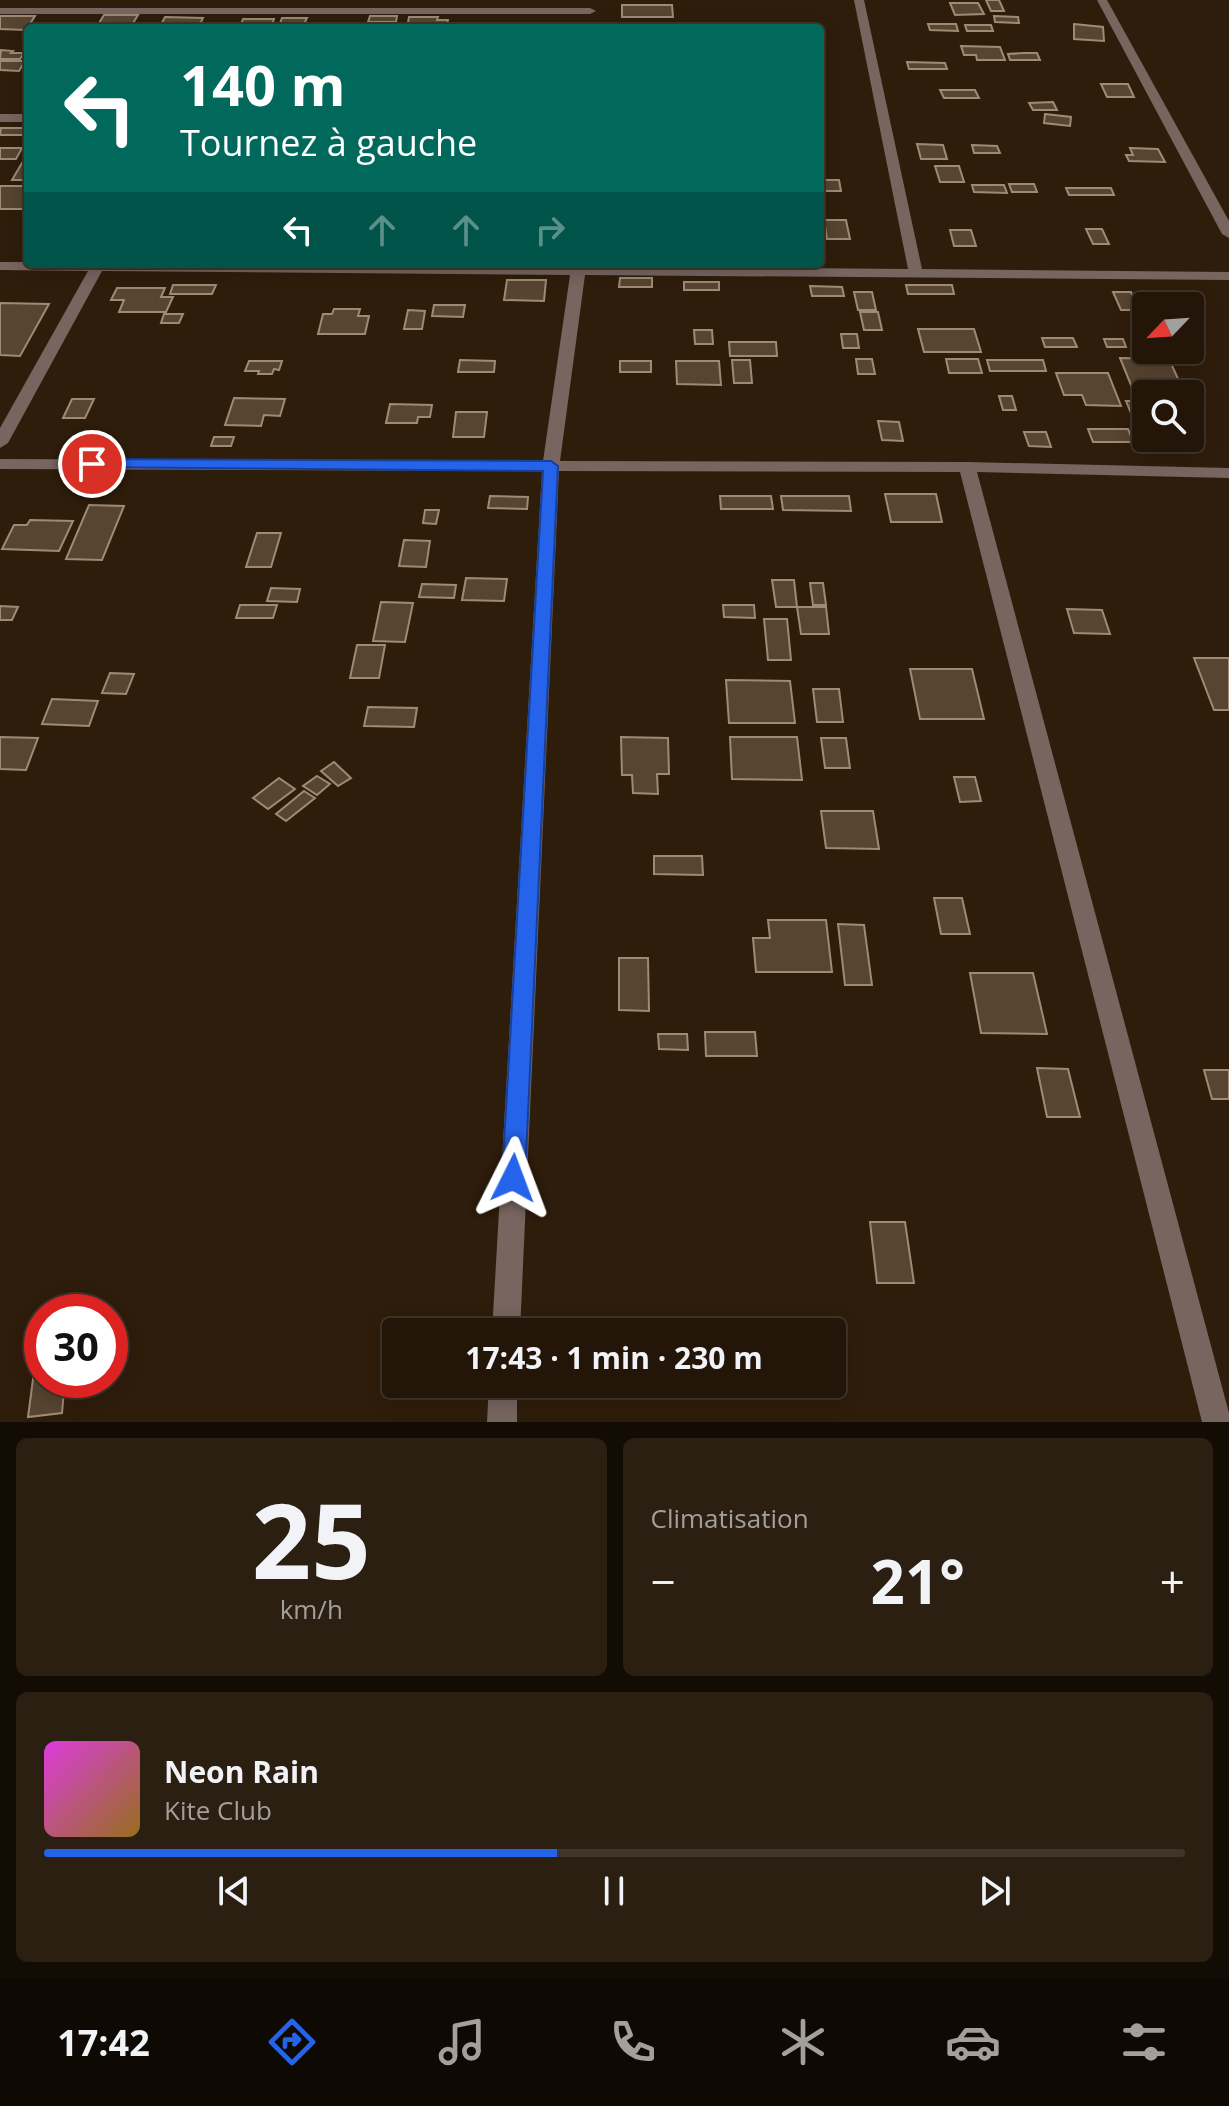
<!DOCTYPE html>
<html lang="fr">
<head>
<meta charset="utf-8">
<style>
	body { margin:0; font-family:"Open Sans",sans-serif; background:#2b1f12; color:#f1f3f6; height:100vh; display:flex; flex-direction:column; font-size:30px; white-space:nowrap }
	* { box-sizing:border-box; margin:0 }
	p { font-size:26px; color:#a39f9c }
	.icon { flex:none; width:44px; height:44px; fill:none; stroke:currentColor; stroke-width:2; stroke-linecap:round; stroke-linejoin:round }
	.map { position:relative; height:1422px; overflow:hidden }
	.sheet { display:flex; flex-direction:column; gap:16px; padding:16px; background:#130c04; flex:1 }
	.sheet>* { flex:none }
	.banner { position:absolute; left:24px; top:24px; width:800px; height:244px; border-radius:8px; box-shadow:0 4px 20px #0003,0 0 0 2px #403529; background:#00695c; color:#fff; overflow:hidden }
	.needle { width:52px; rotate:245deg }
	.controls { position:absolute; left:1132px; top:292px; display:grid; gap:16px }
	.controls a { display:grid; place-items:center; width:72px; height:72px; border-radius:8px; background:#231608; box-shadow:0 4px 20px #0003,0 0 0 2px #403529; font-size:40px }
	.speed { position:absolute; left:24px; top:1294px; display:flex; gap:16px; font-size:40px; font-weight:700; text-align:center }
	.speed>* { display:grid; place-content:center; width:104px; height:104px; border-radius:50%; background:#231608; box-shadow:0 4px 20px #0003,0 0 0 2px #403529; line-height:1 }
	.speed .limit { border:12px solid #d22; background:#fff; color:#111 }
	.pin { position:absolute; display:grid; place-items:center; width:68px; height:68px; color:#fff; margin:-34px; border:4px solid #fff; border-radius:50%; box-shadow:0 2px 8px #0007 }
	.me { position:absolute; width:88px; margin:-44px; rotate:3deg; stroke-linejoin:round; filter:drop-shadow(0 0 6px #0008) }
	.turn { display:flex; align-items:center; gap:28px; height:168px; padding:0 24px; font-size:36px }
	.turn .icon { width:104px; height:104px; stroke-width:2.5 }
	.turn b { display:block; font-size:56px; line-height:68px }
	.lanes { display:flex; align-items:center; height:76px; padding:0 24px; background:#0003; justify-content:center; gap:40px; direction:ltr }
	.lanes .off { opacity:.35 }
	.big { font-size:60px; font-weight:700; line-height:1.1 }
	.sheet .card { flex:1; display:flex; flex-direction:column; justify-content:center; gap:12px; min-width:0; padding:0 28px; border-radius:12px; background:#2b1f12 }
	.sheet .dial { align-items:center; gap:0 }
	.dial b { font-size:104px; line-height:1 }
	.song { display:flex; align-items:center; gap:24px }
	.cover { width:96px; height:96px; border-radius:12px; background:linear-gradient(135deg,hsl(300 70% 55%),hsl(40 70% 35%)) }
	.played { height:8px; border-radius:4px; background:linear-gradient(90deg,#2563eb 45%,#403529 45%) }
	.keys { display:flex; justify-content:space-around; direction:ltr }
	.heat { display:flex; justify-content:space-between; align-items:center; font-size:44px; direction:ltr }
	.sheet .tiles { flex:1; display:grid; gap:16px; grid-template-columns:1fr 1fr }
	.card:last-child { grid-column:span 2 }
	.trip { position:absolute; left:382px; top:1318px; width:464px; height:80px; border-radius:8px; background:#231608; box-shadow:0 4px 20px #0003,0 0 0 2px #403529; font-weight:700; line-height:80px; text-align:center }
	.menu { display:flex; height:128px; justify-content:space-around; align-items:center; background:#0e0903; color:#a39f9c }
	.menu .icon { width:56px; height:56px }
	.menu .current { color:#2563eb }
	.menu b { font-size:36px; color:#f1f3f6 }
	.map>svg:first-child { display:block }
	.building { fill:#574431; stroke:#9f8a74; stroke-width:2 }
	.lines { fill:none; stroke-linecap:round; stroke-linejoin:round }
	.minor { fill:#77655f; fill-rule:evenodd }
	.route { fill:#2563eb; stroke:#184099; stroke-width:2 }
</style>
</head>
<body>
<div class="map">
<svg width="1229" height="1422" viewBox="0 0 1229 1422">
	<rect width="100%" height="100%" fill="#2f1d0b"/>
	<g class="building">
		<path d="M 986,0 L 999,0 L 1004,11 L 991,11 Z"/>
		<path d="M 950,3 L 978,3 L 984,14 L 955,15 Z"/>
		<path d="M 622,5 L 672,5 L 673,17 L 622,17 Z"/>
		<path d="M 104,15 L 138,15 L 130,28 L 96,28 Z"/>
		<path d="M 0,16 L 35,16 L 26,30 L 0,29 Z"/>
		<path d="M 370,16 L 397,16 L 396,22 L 368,22 Z"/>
		<path d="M 994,16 L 1018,17 L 1019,23 L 995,22 Z"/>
		<path d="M 165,17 L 203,18 L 198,28 L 159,28 Z"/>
		<path d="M 409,17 L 438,17 L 437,20 L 448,20 L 446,28 L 407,28 Z"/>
		<path d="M 282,18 L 307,18 L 303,26 L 279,26 Z"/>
		<path d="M 243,19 L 274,19 L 271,27 L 240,27 Z"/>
		<path d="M 928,24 L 956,24 L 958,31 L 930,30 Z"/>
		<path d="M 1074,24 L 1103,27 L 1104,41 L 1074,39 Z"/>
		<path d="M 965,25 L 991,25 L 993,31 L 967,31 Z"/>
		<path d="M 961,46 L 1000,47 L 1005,60 L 977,60 L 976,55 L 964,55 Z"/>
		<path d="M 13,51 L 11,53 L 24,53 L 20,59 L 0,59 L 1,50 Z"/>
		<path d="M 1024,53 L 1037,53 L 1040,60 L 1010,60 L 1008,54 Z"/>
		<path d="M 0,61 L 25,61 L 19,71 L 0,70 Z"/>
		<path d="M 907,62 L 945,63 L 947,69 L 909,69 Z"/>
		<path d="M 1101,84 L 1128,84 L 1134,97 L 1107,97 Z"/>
		<path d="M 940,90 L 975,90 L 979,98 L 944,98 Z"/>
		<path d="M 1053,102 L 1057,110 L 1033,110 L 1029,103 Z"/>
		<path d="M 1045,114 L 1071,117 L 1070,126 L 1044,123 Z"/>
		<path d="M 1,128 L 28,128 L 28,129 L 25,135 L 0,135 Z"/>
		<path d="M 917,144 L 943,145 L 947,159 L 921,159 Z"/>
		<path d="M 972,145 L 997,146 L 1000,153 L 974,153 Z"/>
		<path d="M 0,148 L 22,148 L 16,159 L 0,159 Z"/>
		<path d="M 1130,148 L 1158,149 L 1165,162 L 1129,161 L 1126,155 L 1133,155 Z"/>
		<path d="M 22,163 L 28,163 L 28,180 L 12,180 Z"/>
		<path d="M 935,166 L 959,166 L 964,182 L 940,182 Z"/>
		<path d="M 820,180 L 839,180 L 841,191 L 820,191 Z"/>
		<path d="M 1009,184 L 1034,184 L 1037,192 L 1012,192 Z"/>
		<path d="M 972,185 L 1004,185 L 1007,193 L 974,192 Z"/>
		<rect x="0" y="186" width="28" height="23"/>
		<path d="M 1066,188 L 1111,188 L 1114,195 L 1069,195 Z"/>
		<path d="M 824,220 L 846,220 L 850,239 L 827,239 Z"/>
		<path d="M 1086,229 L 1102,229 L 1109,244 L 1093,244 Z"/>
		<path d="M 950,230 L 971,230 L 976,246 L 954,246 Z"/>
		<path d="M 620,278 L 652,278 L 652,287 L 619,287 Z"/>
		<path d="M 507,280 L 546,280 L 544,301 L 504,300 Z"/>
		<rect x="684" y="282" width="35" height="8"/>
		<path d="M 173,285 L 216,285 L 212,294 L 170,294 Z"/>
		<path d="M 906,285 L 952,285 L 954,294 L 908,294 Z"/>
		<path d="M 810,286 L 842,287 L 844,296 L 812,296 Z"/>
		<path d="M 117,288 L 165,288 L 161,297 L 173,297 L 166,312 L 119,312 L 124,300 L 111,300 Z"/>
		<path d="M 854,292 L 872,292 L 876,310 L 858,310 Z"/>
		<path d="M 1113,292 L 1131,292 L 1139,310 L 1121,310 Z"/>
		<path d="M 0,303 L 49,304 L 20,356 L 0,355 Z"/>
		<path d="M 434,305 L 465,305 L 463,317 L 432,316 Z"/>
		<path d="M 334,309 L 360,309 L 358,316 L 369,316 L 365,334 L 318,334 L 323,314 L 332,314 Z"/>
		<path d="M 408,310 L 425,311 L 422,329 L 404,329 Z"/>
		<path d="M 860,312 L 878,312 L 882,330 L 864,330 Z"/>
		<path d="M 164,314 L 183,314 L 179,323 L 161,323 Z"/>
		<path d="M 918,329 L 974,329 L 981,352 L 924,352 Z"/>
		<path d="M 694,330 L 712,330 L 713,344 L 695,344 Z"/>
		<path d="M 841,334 L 857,334 L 859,348 L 843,348 Z"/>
		<path d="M 1042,338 L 1073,338 L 1077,347 L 1045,347 Z"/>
		<path d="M 1104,339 L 1123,339 L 1126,347 L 1107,347 Z"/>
		<path d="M 729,342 L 776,342 L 777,356 L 730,356 Z"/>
		<path d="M 1120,358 L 1169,359 L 1185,394 L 1135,395 Z"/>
		<path d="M 856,359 L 872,359 L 875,374 L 858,374 Z"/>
		<path d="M 946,359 L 978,359 L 982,373 L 949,373 Z"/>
		<path d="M 460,360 L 495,361 L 494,372 L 458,372 Z"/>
		<path d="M 732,360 L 750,360 L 752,383 L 734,383 Z"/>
		<path d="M 987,360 L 1043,360 L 1046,371 L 990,371 Z"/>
		<path d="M 249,361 L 282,361 L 279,370 L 274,369 L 272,374 L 258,374 L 259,371 L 245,371 Z"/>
		<rect x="620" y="361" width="31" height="11"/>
		<path d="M 676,361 L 719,361 L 721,385 L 677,384 Z"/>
		<path d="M 1056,373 L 1108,373 L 1121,406 L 1086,405 L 1082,395 L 1064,395 Z"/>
		<path d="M 999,396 L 1012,396 L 1016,410 L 1003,410 Z"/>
		<path d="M 234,398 L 285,399 L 280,416 L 264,415 L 261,426 L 225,425 Z"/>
		<path d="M 72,399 L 94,399 L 85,418 L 63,418 Z"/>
		<path d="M 1126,401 L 1146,401 L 1146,418 L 1133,418 Z"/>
		<path d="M 390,404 L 432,405 L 430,417 L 418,417 L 417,423 L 386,423 Z"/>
		<path d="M 456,412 L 487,412 L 484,437 L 453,437 Z"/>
		<path d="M 878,421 L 899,422 L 903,441 L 882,440 Z"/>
		<path d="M 1088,429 L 1128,429 L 1133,442 L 1093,442 Z"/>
		<path d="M 1024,432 L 1046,432 L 1051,447 L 1029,446 Z"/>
		<path d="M 214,437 L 234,437 L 231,446 L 211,446 Z"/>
		<path d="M 885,494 L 936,494 L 942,522 L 891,522 Z"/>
		<path d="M 490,496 L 528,497 L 527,509 L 488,508 Z"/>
		<path d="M 720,496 L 771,496 L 773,509 L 721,509 Z"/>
		<path d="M 781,496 L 849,496 L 851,511 L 783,510 Z"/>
		<path d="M 89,505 L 124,506 L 102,560 L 66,559 Z"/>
		<path d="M 425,510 L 439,510 L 436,524 L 423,523 Z"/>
		<path d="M 30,520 L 73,521 L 59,551 L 2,549 L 14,525 L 27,525 Z"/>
		<path d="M 257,533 L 281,533 L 271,567 L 246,567 Z"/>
		<path d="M 404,540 L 430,541 L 426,567 L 399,566 Z"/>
		<path d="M 466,578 L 507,579 L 504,601 L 462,600 Z"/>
		<path d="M 772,580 L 794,580 L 797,607 L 776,607 Z"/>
		<path d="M 810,583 L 823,583 L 826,605 L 813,605 Z"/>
		<path d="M 422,584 L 456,585 L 454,598 L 419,597 Z"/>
		<path d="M 271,588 L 300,589 L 297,602 L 267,601 Z"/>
		<path d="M 381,602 L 413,603 L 405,642 L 373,641 Z"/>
		<path d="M 240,605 L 277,605 L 273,618 L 236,618 Z"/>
		<path d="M 723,605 L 754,605 L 755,618 L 724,617 Z"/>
		<path d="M 0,606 L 18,607 L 12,620 L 0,620 Z"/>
		<path d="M 797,607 L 826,607 L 829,634 L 801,634 Z"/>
		<path d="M 1067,609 L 1102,610 L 1110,634 L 1074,633 Z"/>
		<path d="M 764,619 L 787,619 L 791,660 L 768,660 Z"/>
		<path d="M 357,645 L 385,645 L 379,678 L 350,678 Z"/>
		<path d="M 1194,658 L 1229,658 L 1229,710 L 1214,710 Z"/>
		<path d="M 910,669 L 972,669 L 984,719 L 920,719 Z"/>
		<path d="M 110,673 L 134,674 L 126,694 L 102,693 Z"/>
		<path d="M 726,680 L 790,681 L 795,723 L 729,723 Z"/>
		<path d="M 813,689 L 839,689 L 843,722 L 817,722 Z"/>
		<path d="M 52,699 L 98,701 L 89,726 L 42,724 Z"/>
		<path d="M 368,707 L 417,708 L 414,727 L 364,726 Z"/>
		<path d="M 0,737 L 38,738 L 26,770 L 0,769 Z"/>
		<path d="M 621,737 L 668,738 L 669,774 L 657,774 L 658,794 L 633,793 L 632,775 L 622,775 Z"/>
		<path d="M 730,737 L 797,737 L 802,780 L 732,779 Z"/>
		<path d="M 821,738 L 846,738 L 850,768 L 825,768 Z"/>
		<path d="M 334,762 L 351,778 L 338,786 L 321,771 Z"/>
		<path d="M 317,776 L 330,784 L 317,795 L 303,786 Z"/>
		<path d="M 954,777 L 975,777 L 981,801 L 960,802 Z"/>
		<path d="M 279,778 L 295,789 L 268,809 L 253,798 Z"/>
		<path d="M 304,791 L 315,798 L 286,821 L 276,814 Z"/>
		<path d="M 821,811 L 873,811 L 879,849 L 826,848 Z"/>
		<path d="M 654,856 L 702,856 L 703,875 L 654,874 Z"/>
		<path d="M 934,898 L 962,898 L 970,934 L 941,934 Z"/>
		<path d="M 768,920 L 826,920 L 832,972 L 756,972 L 753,938 L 770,938 Z"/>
		<path d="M 838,924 L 864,925 L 872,985 L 845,985 Z"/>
		<path d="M 619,958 L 648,958 L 649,1011 L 619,1010 Z"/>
		<path d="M 970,973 L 1033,973 L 1047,1034 L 981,1033 Z"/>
		<path d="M 705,1032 L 755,1032 L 757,1056 L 706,1056 Z"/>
		<path d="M 658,1034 L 687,1034 L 688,1050 L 659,1049 Z"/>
		<path d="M 1037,1068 L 1068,1069 L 1080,1117 L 1047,1117 Z"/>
		<path d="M 1204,1070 L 1229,1070 L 1229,1099 L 1212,1099 Z"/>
		<path d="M 870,1222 L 905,1222 L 914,1283 L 877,1283 Z"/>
		<path d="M 42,1363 L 42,1380 L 65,1380 L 62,1413 L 28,1417 L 35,1364 Z"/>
	</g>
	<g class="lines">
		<g class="minor">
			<path d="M 854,0 L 864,0 L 922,269 L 1229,272 L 1229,280 L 585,275 L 560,461 L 967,462 L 1229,468 L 1229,478 L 977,472 L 1229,1413 L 1229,1422 L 1202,1422 L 960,472 L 559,471 L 520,1332 L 492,1332 L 542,471 L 0,469 L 0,459 L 543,461 L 570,275 L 102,271 L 8,443 L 0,448 L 0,428 L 88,271 L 0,270 L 0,262 L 586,264 L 586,266 L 908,269 Z"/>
			<path d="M 1097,0 L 1107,0 L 1229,221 L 1229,238 L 1222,234 Z"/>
			<path d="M 0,8 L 590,8 L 596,11 L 590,14 L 0,14 Z"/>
			<rect x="0" y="114" width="28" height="8"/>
			<path d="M 489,1384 L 517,1384 L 517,1422 L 487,1422 Z"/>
		</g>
	</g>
	<path class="route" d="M 92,459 L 551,461 L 558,466 L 525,1178 L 522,1185 L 513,1188 L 505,1185 L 502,1178 L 543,471 L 86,467 L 86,461 Z"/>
</svg>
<div class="controls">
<a><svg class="needle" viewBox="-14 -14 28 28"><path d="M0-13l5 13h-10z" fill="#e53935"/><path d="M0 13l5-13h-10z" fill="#a39f9c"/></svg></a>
<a><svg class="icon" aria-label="search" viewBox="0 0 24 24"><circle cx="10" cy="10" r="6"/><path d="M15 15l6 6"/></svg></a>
</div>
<div class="speed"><div class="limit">30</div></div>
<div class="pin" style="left:92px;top:464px;background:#d93025"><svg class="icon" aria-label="arrive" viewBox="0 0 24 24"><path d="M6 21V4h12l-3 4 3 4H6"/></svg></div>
<svg class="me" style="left:513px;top:1178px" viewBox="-20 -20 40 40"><path d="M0-17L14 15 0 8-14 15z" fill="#2563eb" stroke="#fff" stroke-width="4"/></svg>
<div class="trip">17:43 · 1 min · 230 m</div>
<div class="banner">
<div class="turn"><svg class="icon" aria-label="left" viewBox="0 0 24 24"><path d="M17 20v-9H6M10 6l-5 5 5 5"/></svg><div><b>140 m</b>Tournez à gauche</div></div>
<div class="lanes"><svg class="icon" aria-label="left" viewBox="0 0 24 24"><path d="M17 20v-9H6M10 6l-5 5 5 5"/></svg><svg class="icon off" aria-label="ahead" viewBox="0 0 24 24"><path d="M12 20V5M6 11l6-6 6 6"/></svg><svg class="icon off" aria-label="ahead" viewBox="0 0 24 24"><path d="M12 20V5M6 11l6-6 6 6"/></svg><svg class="icon off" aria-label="right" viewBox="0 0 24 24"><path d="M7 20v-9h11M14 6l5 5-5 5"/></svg></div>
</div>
</div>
<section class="sheet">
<div class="tiles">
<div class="card dial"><b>25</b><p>km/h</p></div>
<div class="card"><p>Climatisation</p>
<div class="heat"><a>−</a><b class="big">21°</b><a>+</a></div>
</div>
<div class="card">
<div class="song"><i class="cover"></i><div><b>Neon Rain</b><p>Kite Club</p></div></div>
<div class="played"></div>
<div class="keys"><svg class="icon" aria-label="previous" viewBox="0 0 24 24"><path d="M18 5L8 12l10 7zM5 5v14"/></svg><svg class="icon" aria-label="pause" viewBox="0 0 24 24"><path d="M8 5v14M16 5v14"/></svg><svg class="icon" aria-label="next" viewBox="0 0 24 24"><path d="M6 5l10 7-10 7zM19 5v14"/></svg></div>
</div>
</div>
</section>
<nav class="menu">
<b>17:42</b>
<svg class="icon current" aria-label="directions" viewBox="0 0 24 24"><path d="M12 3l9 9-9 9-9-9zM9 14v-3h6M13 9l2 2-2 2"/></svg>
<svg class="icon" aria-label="music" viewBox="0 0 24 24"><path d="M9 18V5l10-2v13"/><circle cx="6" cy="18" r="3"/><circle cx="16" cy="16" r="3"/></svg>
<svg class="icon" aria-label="phone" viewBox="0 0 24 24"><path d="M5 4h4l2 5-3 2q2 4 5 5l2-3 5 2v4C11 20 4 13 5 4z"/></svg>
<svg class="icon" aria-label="climate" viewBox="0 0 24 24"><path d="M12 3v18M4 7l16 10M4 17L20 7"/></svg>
<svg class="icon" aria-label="car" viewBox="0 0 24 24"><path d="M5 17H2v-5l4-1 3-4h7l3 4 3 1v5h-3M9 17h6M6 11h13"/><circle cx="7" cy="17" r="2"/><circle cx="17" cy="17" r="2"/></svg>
<svg class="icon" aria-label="filters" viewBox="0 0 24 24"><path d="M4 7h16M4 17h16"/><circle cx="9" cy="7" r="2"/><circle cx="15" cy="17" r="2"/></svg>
</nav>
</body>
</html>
